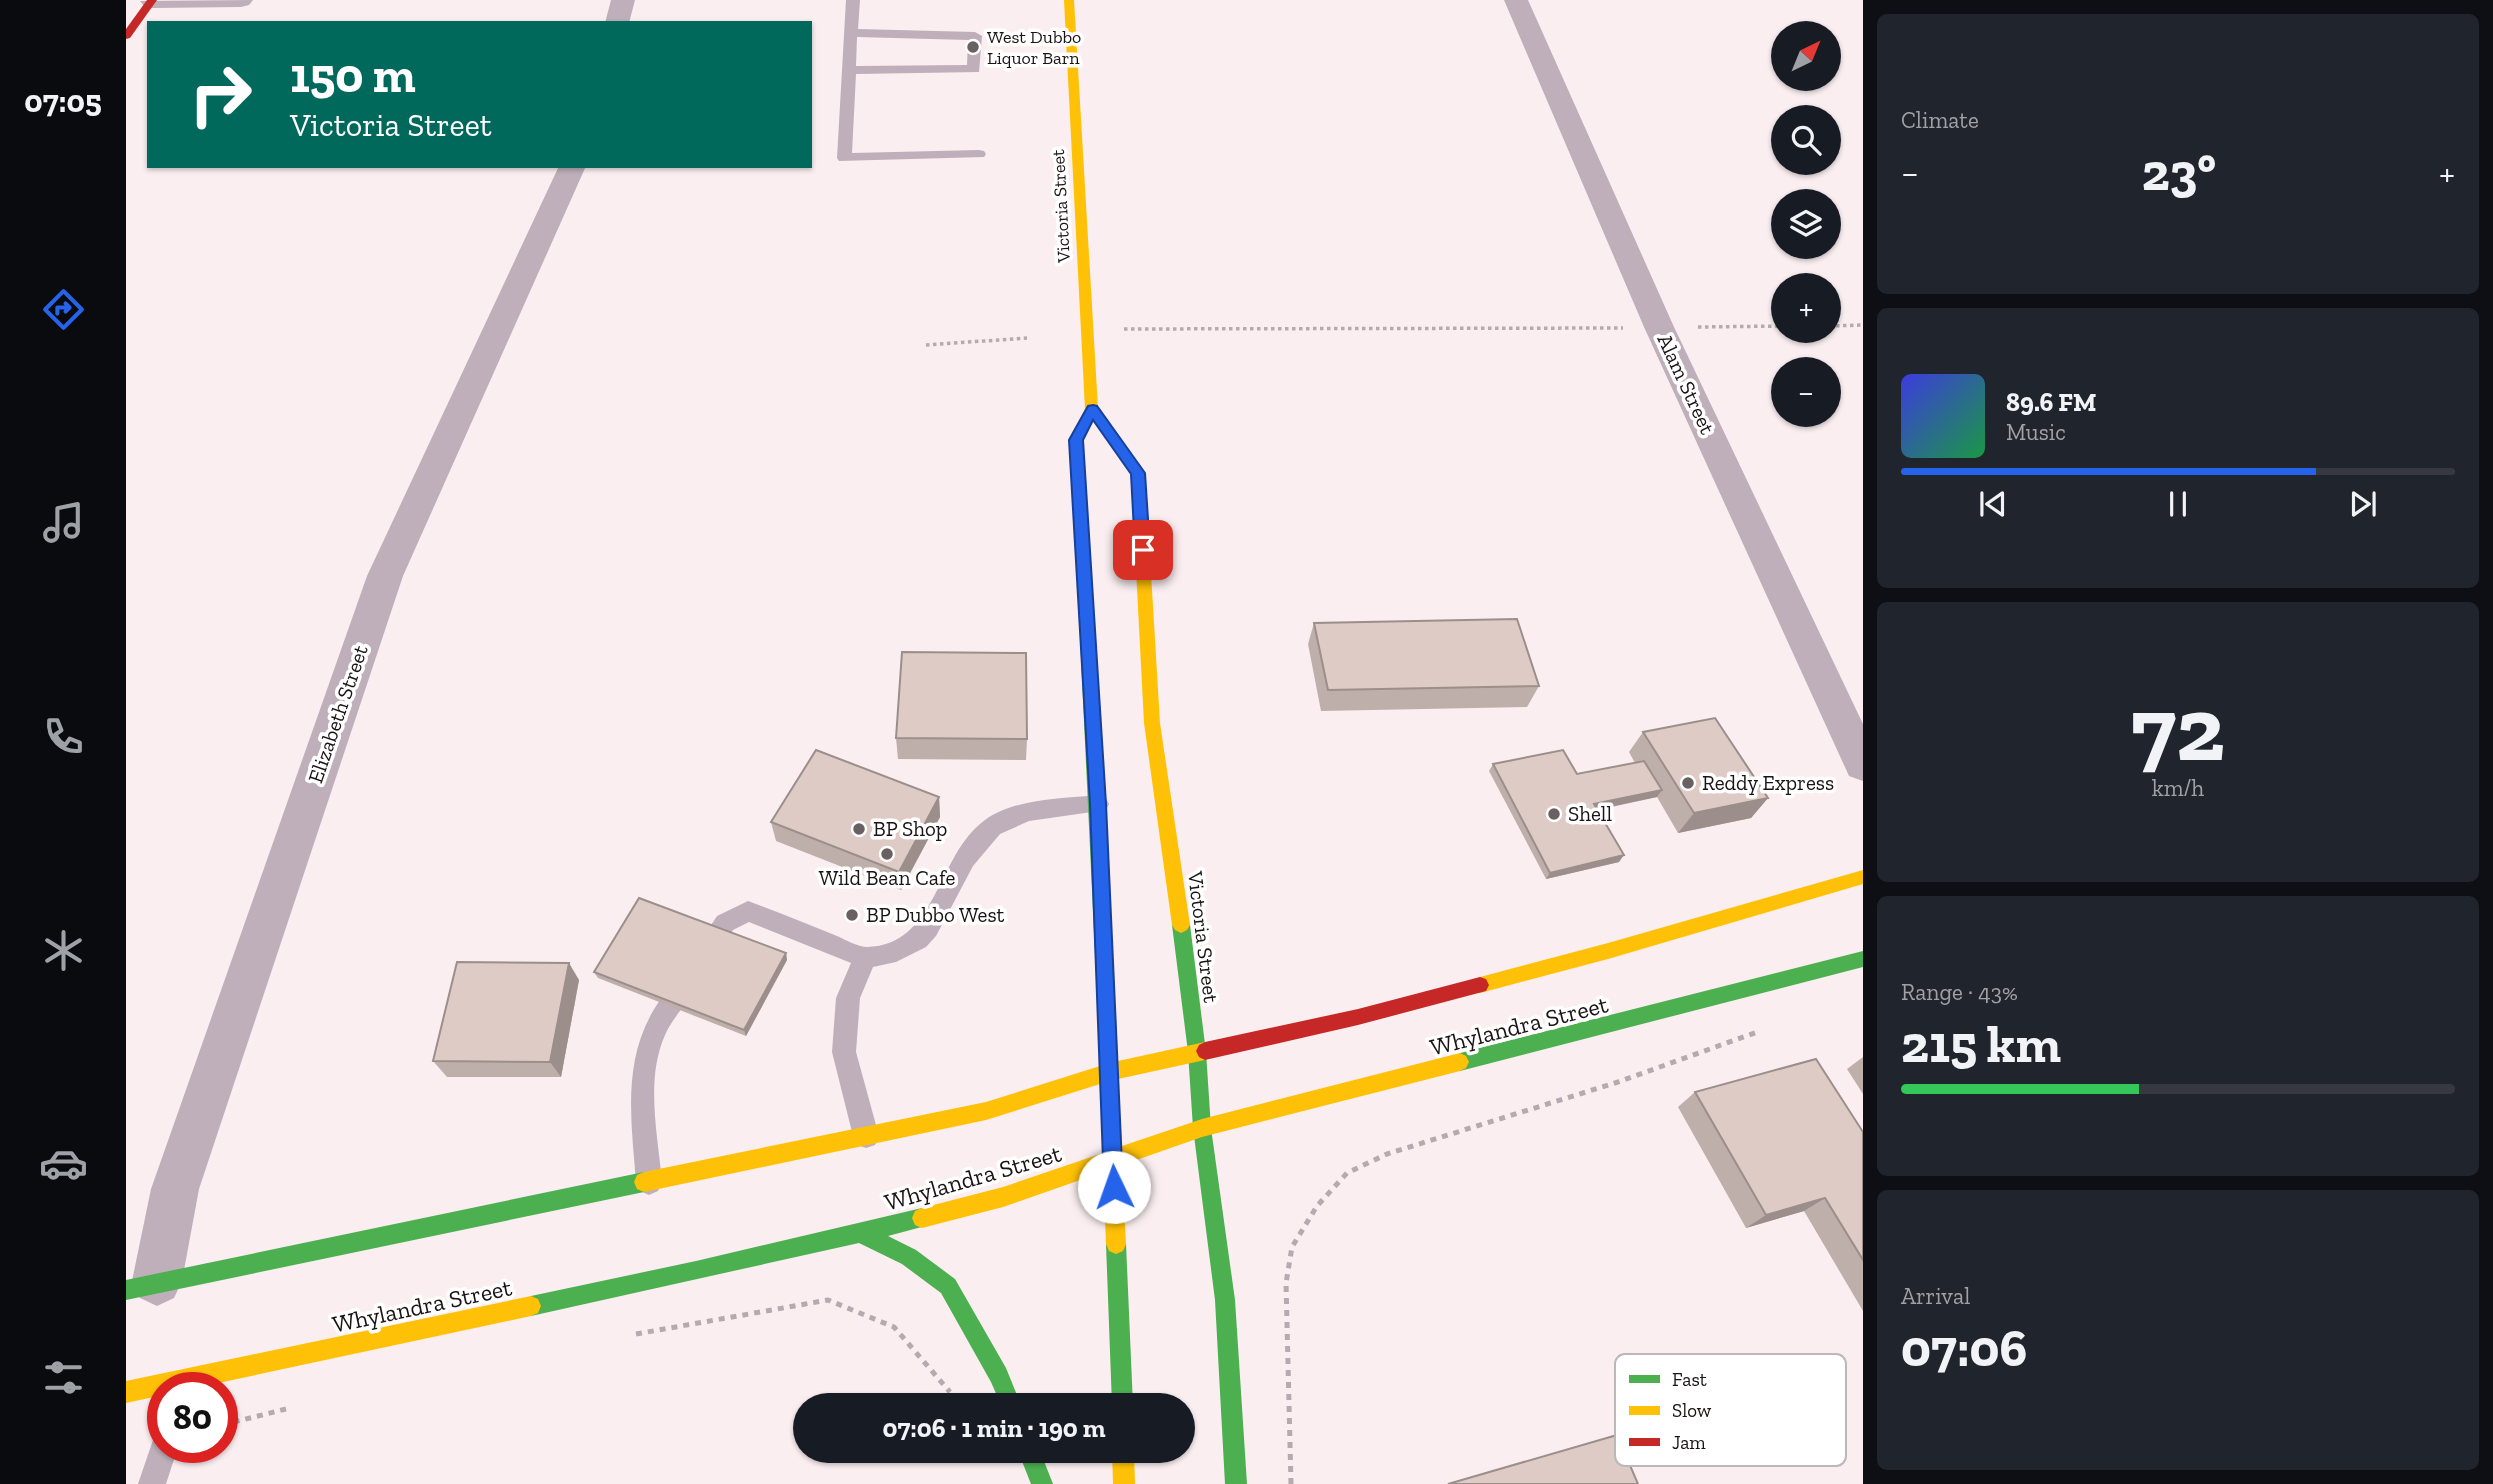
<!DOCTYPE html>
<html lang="en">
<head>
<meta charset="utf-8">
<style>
	body { margin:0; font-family:"Zilla Slab",serif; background:#20242c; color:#f1f3f6; height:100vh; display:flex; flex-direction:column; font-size:26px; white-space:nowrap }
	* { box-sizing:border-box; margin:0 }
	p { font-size:23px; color:#9ea1a6 }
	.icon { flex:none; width:38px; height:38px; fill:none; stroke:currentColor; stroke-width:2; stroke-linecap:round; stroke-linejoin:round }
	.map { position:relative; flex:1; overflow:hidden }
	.side { display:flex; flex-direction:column; gap:14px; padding:14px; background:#0d0f14; width:630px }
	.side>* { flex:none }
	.hud { position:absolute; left:21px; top:21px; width:665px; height:147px; border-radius:0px; box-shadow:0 2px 5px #0004; background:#00695c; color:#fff; overflow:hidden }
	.needle { width:46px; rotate:43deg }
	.buttons { position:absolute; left:1645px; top:21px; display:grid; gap:14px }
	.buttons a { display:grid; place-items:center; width:70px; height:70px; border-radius:50%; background:#171b24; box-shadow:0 2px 5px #0004; font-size:35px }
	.speed { position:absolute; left:21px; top:1372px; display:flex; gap:14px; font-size:35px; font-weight:700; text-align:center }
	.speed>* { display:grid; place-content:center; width:91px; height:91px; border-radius:50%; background:#171b24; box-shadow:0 2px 5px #0004; line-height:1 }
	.speed .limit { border:10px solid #d22; background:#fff; color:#111 }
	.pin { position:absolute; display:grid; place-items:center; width:60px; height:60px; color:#fff; margin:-30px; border-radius:14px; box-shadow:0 4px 10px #0006 }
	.me { position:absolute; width:77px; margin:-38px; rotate:357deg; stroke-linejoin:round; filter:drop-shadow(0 0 5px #0008) }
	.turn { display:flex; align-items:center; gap:24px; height:147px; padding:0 28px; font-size:32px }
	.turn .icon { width:91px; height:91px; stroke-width:2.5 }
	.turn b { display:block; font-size:49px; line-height:60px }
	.big { font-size:52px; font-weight:700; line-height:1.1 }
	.side .card { flex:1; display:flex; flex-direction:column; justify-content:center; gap:10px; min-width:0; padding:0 24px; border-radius:10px; background:#20242c }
	.side .dial { align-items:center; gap:0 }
	.dial b { font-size:91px; line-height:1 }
	.song { display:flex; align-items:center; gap:21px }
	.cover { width:84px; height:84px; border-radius:10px; background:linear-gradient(135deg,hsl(240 70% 55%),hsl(140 70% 35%)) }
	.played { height:7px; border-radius:4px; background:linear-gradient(90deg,#2563eb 75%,#363941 75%) }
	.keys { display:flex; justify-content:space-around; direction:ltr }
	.heat { display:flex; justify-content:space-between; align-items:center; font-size:38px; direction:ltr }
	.charge { height:10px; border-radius:5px; background:linear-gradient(90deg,#34c759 43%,#363941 0) }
	.trip { position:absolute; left:667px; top:1393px; width:402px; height:70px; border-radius:35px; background:#171b24; box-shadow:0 2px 5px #0004; font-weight:700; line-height:70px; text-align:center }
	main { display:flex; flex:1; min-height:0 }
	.tab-bar { display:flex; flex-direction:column; width:126px; justify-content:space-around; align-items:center; background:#090b0e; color:#9ea1a6 }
	.tab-bar .icon { width:49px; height:49px }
	.tab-bar .current { color:#2563eb }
	.tab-bar b { font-size:32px; color:#f1f3f6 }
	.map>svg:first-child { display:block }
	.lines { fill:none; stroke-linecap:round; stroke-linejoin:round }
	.path-far1 { stroke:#b5aab0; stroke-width:3.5; stroke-dasharray:3.5 3.5; stroke-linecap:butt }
	.path { stroke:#b5aab0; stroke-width:5; stroke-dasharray:6 6; stroke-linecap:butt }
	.lane { fill:#beafba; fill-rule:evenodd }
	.street { fill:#beafba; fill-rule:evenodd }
	.fast { fill:#4caf50; fill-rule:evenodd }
	.slow { fill:#ffc107; fill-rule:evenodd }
	.jam { fill:#c62828; fill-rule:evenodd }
	.wall { fill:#bfafaa }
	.shaded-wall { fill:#9b8e8b }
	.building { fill:#decbc6; stroke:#9b8e8b; stroke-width:2 }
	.route { fill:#2563eb; stroke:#184099; stroke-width:2 }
	.poi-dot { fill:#686061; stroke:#fff; stroke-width:2.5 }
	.labels { text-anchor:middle; stroke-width:7; stroke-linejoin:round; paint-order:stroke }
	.far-poi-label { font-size:18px; fill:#1a1314; stroke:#fff; text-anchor:start }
	.far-street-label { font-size:18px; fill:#1a1314; stroke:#fff }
	.street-label { font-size:21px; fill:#1a1314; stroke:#fff }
	.poi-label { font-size:21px; fill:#1a1314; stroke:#fff; text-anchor:start }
	.near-street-label { font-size:24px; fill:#1a1314; stroke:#fff }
	.key { fill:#fff; stroke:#bab8b8; stroke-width:2 }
	.key-label { font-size:19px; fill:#1a1314 }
</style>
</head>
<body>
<main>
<nav class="tab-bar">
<b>07:05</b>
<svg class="icon current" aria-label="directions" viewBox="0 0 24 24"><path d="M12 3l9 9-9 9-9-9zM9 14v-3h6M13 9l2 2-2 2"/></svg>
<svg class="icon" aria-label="music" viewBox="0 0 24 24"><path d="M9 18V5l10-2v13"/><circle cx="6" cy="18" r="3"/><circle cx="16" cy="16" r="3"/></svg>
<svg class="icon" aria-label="phone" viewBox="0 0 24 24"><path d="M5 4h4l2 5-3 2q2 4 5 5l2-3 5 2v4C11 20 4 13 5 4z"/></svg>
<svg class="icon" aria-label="climate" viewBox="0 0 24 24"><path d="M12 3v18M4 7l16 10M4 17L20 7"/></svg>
<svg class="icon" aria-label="car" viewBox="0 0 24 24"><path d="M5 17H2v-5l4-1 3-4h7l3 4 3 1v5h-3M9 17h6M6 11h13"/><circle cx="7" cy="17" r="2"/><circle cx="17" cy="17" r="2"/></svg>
<svg class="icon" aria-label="filters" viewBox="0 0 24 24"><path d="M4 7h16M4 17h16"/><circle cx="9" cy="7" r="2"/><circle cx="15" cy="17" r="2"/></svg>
</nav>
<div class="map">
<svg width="1737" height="1484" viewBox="0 0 1737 1484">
	<rect width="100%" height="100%" fill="#faeef0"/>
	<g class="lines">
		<g class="path-far1">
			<path d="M 1703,326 L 1737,325"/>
			<path d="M 1572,327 L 1657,326"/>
			<path d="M 998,329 L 1497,328"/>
			<path d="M 800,345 L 901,338"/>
		</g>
		<g class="path">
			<path d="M 510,1334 L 702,1300 L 768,1327 L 824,1392"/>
			<path d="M 96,1425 L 160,1409"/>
			<path d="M 1165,1484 L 1160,1283 L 1166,1247 L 1191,1206 L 1221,1173 L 1261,1154 L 1492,1082 L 1634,1031"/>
		</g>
		<g class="lane">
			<path d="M 720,0 L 734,0 L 732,29 L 849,32 L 856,36 L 853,72 L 730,74 L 726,153 L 853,150 L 858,151 L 860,154 L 858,157 L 713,161 L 711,158 ZM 731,37 L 842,40 L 841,65 L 730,66 Z"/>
			<path d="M 972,795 L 980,798 L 983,804 L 980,810 L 903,821 L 874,834 L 847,866 L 810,936 L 800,947 L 770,962 L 747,967 L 734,998 L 730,1052 L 753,1136 L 749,1145 L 740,1148 L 731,1145 L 727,1136 L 706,1052 L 710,998 L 725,963 L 623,922 L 607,930 L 588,958 L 580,962 L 572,958 L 568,951 L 591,916 L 622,901 C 652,912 682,924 711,936 C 720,940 732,947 741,947 C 812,945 810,855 859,820 C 890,798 935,799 972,795 Z"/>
			<path d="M 559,973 L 567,976 L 571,984 C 563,1002 547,1017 539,1035 C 519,1080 532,1135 536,1182 L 532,1191 L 523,1195 L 514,1191 L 510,1182 C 505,1118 495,1056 534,1000 C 541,990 547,978 559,973 Z"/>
			<path d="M 37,1433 L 37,1447 L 52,1447 L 40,1484 L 12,1484 L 28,1437 Z"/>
		</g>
		<g class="street">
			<path d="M 127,0 L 123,5 L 115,7 L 26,8 L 18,6 L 14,1 Z"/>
			<path d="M 485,0 L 509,0 L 503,23 L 479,23 Z"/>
			<path d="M 1378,0 L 1402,0 L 1548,327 L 1737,724 L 1737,781 L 1723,776 L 1718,765 L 1518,327 Z"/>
			<path d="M 433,166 L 460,166 L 277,576 L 73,1189 L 56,1281 L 48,1298 L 31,1306 L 14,1298 L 6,1281 L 25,1189 L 241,576 Z"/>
		</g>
		<g class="fast">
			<path d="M 957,548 L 964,553 L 988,975 L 985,981 L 979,983 L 973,981 L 970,975 L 950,553 Z"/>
			<path d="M 1055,917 L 1061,920 L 1064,925 L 1080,1052 L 1085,1128 L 1109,1300 L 1121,1484 L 1099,1484 L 1089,1300 L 1067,1128 L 1062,1052 L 1046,925 L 1049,920 Z"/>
			<path d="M 1737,951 L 1737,967 L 1334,1071 L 1328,1068 L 1325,1062 L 1328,1056 L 1334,1053 Z"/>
			<path d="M 518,1172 L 525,1175 L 528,1182 L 525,1189 L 518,1192 L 0,1300 L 0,1280 Z"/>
			<path d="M 796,1208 L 803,1211 L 806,1218 L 803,1225 L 762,1236 L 790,1250 L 829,1279 L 880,1368 L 895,1405 L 875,1405 L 865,1382 L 815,1293 L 776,1264 L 733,1243 L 405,1316 L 398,1313 L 395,1306 L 398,1299 L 405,1296 L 570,1261 Z"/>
			<path d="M 990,1234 L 997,1237 L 1000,1244 L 1007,1405 L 986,1405 L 980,1244 L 983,1237 Z"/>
			<path d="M 892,1451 L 914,1451 L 927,1484 L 905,1484 Z"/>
		</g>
		<g class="slow">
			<path d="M 938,0 L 948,0 L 972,408 L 1019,473 L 1034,723 L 1064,925 L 1061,930 L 1055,933 L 1049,930 L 1046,925 L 1018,723 L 1005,474 L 967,420 L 957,441 L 964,553 L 957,558 L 950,553 L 943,441 L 959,409 Z"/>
			<path d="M 1737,870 L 1737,884 L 1482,959 L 1354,993 L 1348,991 L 1345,985 L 1348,979 L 1354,977 L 1482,943 Z"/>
			<path d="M 979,967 L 985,969 L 988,975 L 992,1061 L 1079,1042 L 1085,1045 L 1088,1051 L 1085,1057 L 1079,1060 L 992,1079 L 996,1146 L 1076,1119 L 1334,1053 L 1340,1056 L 1343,1062 L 1340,1068 L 1334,1071 L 1076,1137 L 996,1165 L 1000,1244 L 997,1251 L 990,1254 L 983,1251 L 980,1244 L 977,1172 L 877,1207 L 796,1228 L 789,1225 L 786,1218 L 789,1211 L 796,1208 L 877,1187 L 977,1153 L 974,1084 L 860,1120 L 518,1192 L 511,1189 L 508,1182 L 511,1175 L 518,1172 L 860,1102 L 974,1066 L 970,975 L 973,969 Z"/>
			<path d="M 405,1296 L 412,1299 L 415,1306 L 412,1313 L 405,1316 L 69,1388 L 37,1388 L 37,1395 L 0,1403 L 0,1381 Z"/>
			<path d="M 986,1451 L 1008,1451 L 1009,1484 L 987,1484 Z"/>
		</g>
		<g class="jam">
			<path d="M 21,0 L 31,0 L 4,38 L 0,39 L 0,29 Z"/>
			<path d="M 1354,977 L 1360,979 L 1363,985 L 1360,991 L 1232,1025 L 1079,1060 L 1073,1057 L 1070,1051 L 1073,1045 L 1079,1042 L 1232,1009 Z"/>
		</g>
	</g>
	<g class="wall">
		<path d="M 1188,623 L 1413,686 L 1401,707 L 1195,711 L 1182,644 Z"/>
		<path d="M 1517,732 L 1642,798 L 1625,818 L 1552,833 L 1531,797 L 1472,810 L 1493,862 L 1420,879 L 1363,771 L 1367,764 L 1451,774 L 1509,763 L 1503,752 Z"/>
		<path d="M 770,738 L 901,739 L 900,760 L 772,759 Z"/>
		<path d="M 813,797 L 814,817 L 775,890 L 650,841 L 645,822 Z"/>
		<path d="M 660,953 L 661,960 L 620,1036 L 472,978 L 468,972 Z"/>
		<path d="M 453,980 L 435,1077 L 321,1077 L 307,1061 Z"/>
		<path d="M 1737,1057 L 1737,1094 L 1721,1069 Z"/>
		<path d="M 1569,1092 L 1737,1132 L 1737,1311 L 1678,1211 L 1620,1228 L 1552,1107 Z"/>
	</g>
	<g class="shaded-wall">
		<path d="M 1536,790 L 1531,797 L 1464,811 L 1468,804 Z"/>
		<path d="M 813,797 L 814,817 L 775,890 L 773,872 Z"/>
		<path d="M 1642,798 L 1625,818 L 1552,833 L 1568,813 Z"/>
		<path d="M 1498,855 L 1493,862 L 1420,879 L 1424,873 Z"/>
		<path d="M 660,953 L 661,960 L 620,1036 L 618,1030 Z"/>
		<path d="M 443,963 L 453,980 L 435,1077 L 424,1062 Z"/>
		<path d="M 1699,1198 L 1678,1211 L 1620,1228 L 1640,1215 Z"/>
	</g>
	<g class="building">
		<path d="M 1391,619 L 1413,686 L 1202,690 L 1188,623 Z"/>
		<path d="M 776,652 L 900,653 L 901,739 L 770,738 Z"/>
		<path d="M 1589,718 L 1642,798 L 1568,813 L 1517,732 Z"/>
		<path d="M 690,750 L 813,797 L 773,872 L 645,822 Z"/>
		<path d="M 1437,750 L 1451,774 L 1518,761 L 1536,790 L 1468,804 L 1498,855 L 1424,873 L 1367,764 Z"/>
		<path d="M 513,898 L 660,953 L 618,1030 L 468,972 Z"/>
		<path d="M 331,962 L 443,963 L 424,1062 L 307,1061 Z"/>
		<path d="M 1690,1059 L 1737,1132 L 1737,1260 L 1699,1198 L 1640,1215 L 1569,1092 Z"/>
		<path d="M 1491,1435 L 1512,1484 L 1322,1484 Z"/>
	</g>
	<path class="route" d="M 967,405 L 971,406 L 1019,473 L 1024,550 L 1017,555 L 1009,550 L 1005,474 L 967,420 L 957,440 L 980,804 L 997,1187 L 994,1194 L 988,1196 L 981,1194 L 978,1187 L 964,804 L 943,440 L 962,406 Z"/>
	<g class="poi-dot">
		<circle cx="847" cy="47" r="7"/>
		<circle cx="1562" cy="783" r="7"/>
		<circle cx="1428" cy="814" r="7"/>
		<circle cx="733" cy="829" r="7"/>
		<circle cx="761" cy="854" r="7"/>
		<circle cx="726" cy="915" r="7"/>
	</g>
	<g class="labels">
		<g class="far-poi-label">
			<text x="861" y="43">West Dubbo<tspan x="861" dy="21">Liquor Barn</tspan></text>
		</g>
		<g class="far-street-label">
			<text transform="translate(935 206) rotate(-93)" y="6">Victoria Street</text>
		</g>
		<g class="street-label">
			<text transform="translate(1560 384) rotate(65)" y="7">Alam Street</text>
			<text transform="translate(212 714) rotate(-71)" y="7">Elizabeth Street</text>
			<text transform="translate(1077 937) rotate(83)" y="7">Victoria Street</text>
		</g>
		<g class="poi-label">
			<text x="1576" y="790">Reddy Express</text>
			<text x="1442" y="821">Shell</text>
			<text x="747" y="836">BP Shop</text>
			<text x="761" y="885" text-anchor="middle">Wild Bean Cafe</text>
			<text x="740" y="922">BP Dubbo West</text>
		</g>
		<g class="near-street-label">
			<text transform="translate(1393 1026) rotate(-14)" y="8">Whylandra Street</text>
			<text transform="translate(847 1178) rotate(-16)" y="8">Whylandra Street</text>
			<text transform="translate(296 1306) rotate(-12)" y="8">Whylandra Street</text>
		</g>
	</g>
	<rect x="1489" y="1354" width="231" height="112" rx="10" class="key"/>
	<rect x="1503" y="1375" width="31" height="8" fill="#4caf50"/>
	<rect x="1503" y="1406" width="31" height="9" fill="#ffc107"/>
	<rect x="1503" y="1438" width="31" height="8" fill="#c62828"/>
	<g class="key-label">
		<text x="1546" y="1386">Fast</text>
		<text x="1546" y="1417">Slow</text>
		<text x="1546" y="1449">Jam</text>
	</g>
</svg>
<div class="buttons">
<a><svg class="needle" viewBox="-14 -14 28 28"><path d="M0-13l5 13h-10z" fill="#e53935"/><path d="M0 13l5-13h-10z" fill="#9ea1a6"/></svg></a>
<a><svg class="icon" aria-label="search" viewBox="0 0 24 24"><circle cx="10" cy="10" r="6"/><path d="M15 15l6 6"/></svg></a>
<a><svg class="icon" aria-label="layers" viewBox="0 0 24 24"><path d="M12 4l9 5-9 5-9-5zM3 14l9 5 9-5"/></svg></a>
<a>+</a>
<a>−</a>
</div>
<div class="speed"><div class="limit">80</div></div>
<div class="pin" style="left:1017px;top:550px;background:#d93025"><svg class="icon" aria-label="arrive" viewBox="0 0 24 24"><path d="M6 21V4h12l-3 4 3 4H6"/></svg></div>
<svg class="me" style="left:988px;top:1187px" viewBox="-20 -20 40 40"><circle r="19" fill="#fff"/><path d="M0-13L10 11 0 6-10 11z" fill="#2563eb"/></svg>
<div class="trip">07:06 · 1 min · 190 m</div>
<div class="hud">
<div class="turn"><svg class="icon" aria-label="right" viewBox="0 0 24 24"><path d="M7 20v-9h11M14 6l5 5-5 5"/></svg><div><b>150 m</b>Victoria Street</div></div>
</div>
</div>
<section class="side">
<div class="card"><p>Climate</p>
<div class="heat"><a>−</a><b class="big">23°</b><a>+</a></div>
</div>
<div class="card">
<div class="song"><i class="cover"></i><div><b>89.6 FM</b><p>Music</p></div></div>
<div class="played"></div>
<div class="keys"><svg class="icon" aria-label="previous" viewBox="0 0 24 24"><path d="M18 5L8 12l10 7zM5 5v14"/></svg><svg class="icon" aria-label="pause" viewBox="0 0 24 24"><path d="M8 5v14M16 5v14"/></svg><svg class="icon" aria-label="next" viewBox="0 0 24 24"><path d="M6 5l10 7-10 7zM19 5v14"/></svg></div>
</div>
<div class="card dial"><b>72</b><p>km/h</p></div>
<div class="card"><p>Range · 43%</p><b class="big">215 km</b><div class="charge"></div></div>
<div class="card"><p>Arrival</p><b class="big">07:06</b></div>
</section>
</main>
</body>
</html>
